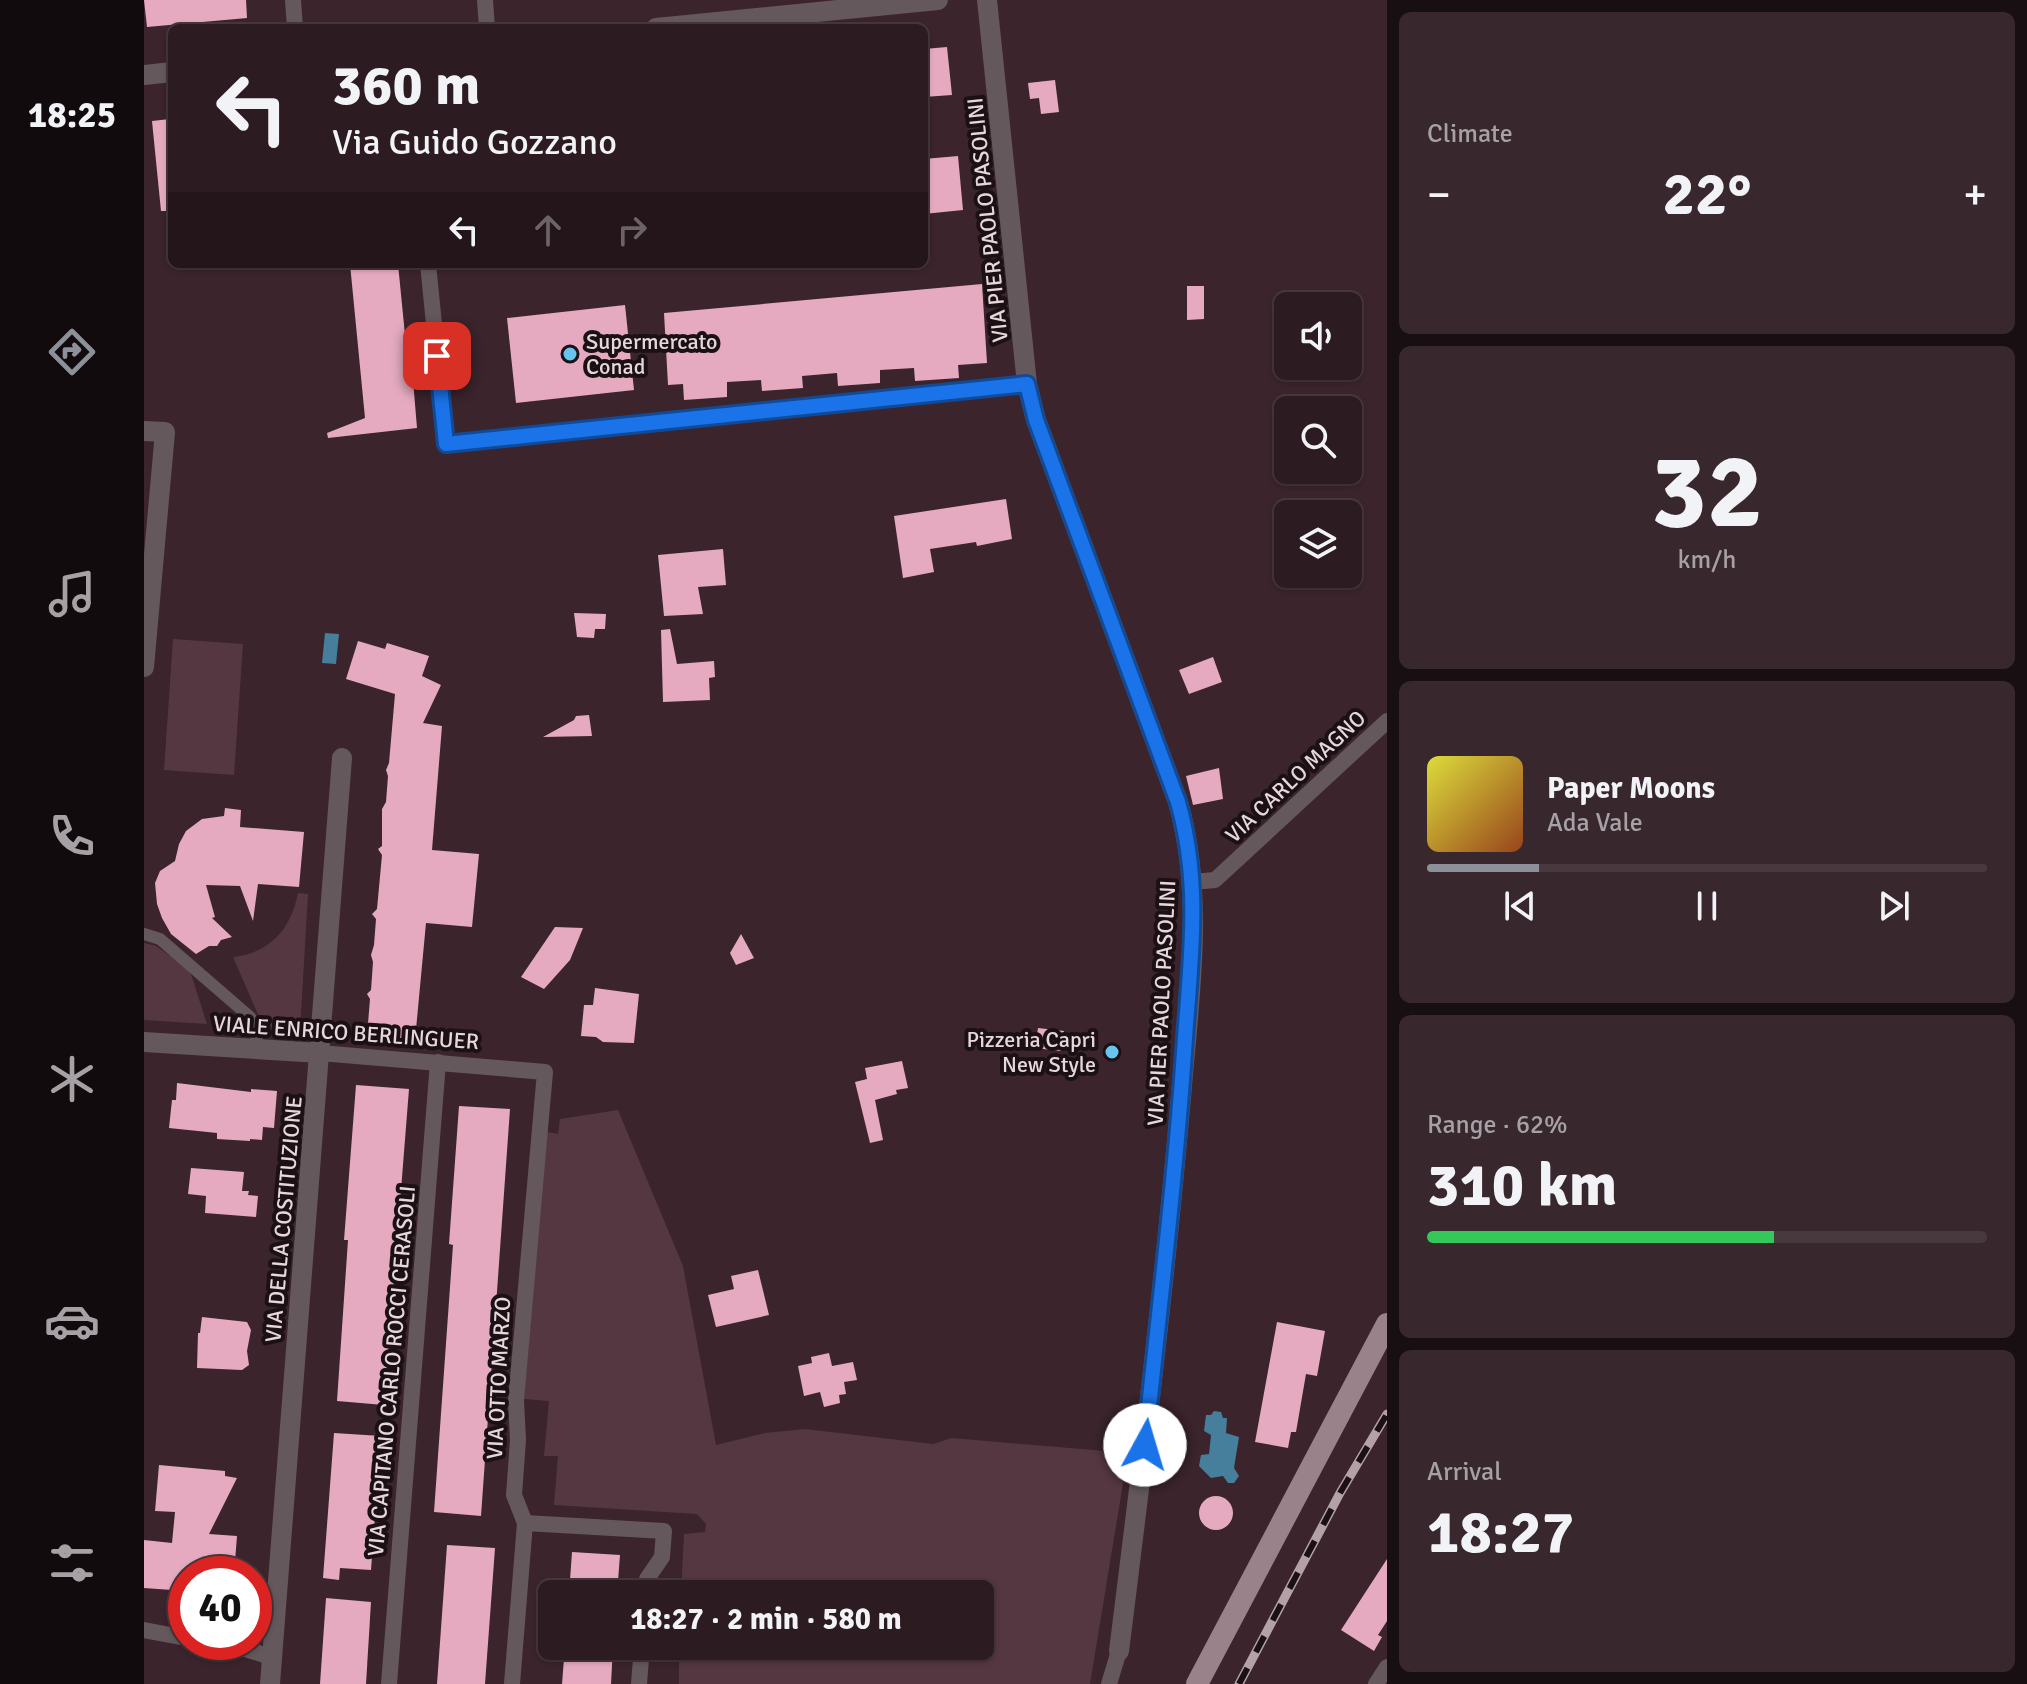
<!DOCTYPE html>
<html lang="en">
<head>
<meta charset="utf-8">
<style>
	body { margin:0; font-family:Signika,sans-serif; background:#38282e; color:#f1f3f6; height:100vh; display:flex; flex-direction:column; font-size:30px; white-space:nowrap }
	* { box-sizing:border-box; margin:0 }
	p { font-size:26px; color:#a6a1a5 }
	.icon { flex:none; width:44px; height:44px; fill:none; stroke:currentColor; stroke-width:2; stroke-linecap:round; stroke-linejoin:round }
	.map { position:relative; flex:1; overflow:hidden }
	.panel { display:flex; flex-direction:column; gap:12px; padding:12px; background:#180f12; width:640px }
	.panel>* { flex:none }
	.hud { position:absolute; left:24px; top:24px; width:760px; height:244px; border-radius:12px; box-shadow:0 2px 6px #0004,0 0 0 2px #48393f; background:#2c1b21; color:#f1f3f6; overflow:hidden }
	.tools { position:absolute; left:1130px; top:292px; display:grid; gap:16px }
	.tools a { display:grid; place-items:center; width:88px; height:88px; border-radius:12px; background:#2c1b21; box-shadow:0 2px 6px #0004,0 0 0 2px #48393f; font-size:40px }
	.speed { position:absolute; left:24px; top:1556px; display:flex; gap:16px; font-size:40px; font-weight:700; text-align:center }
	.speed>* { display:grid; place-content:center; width:104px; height:104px; border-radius:50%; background:#2c1b21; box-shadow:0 2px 6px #0004,0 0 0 2px #48393f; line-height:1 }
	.speed .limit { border:12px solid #d22; background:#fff; color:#111 }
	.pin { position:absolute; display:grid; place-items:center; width:68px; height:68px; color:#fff; margin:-34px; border-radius:16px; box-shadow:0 4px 12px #0006 }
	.me { position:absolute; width:88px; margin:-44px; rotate:6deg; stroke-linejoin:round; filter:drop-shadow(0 0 6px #0008) }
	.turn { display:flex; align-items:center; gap:28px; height:168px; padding:0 32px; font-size:36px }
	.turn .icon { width:104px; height:104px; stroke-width:2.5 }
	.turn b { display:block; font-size:56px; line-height:68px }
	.lanes { display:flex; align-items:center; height:76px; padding:0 32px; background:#0003; justify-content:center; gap:40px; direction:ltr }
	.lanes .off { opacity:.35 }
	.big { font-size:60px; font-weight:700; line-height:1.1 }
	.panel .card { flex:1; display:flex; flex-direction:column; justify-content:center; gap:12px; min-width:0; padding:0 28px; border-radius:12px; background:#38282e }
	.panel .dial { align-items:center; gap:0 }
	.dial b { font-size:104px; line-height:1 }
	.song { display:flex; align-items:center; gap:24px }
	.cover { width:96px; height:96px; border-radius:12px; background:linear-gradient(135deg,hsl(60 70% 55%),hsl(20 70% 35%)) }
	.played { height:8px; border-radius:4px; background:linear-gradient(90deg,#8c9099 20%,#48393f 20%) }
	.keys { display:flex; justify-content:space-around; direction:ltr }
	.heat { display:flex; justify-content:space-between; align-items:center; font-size:44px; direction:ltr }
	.charge { height:12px; border-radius:6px; background:linear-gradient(90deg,#34c759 62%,#48393f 0) }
	.trip { position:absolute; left:394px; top:1580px; width:456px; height:80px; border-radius:12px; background:#2c1b21; box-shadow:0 2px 6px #0004,0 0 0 2px #48393f; font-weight:700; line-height:80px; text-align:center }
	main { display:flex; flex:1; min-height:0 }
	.tabs { display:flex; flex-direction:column; width:144px; justify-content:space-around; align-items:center; background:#120b0d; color:#a6a1a5 }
	.tabs .icon { width:56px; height:56px }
	.tabs .on { color:#8c9099 }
	.tabs b { font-size:36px; color:#f1f3f6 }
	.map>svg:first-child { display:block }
	.green { fill:#553742 }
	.water { fill:#457f9b }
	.building { fill:#e5aabf }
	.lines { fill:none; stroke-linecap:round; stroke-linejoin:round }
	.pedestrian { stroke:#64585c; stroke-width:12 }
	.minor { stroke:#64585c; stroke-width:16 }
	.tertiary { stroke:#64585c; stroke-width:20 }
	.primary { stroke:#9a828a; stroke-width:22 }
	.rail-casing { stroke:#b3a1a7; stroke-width:9 }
	.rail { stroke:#1b1114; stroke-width:6; stroke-dasharray:18; stroke-linecap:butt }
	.route-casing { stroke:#114b97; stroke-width:20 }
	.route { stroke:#1a73e8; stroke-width:14 }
	.poi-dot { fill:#67c4ef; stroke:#1b1114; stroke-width:3 }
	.labels { text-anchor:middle; stroke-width:8; stroke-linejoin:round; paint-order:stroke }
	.street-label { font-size:22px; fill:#e7d7dc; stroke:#1b1114 }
	.poi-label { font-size:22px; fill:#e7d7dc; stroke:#1b1114; text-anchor:start }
</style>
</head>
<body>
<main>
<nav class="tabs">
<b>18:25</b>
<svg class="icon on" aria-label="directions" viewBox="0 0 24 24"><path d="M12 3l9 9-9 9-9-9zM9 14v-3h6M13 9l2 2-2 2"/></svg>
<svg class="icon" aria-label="music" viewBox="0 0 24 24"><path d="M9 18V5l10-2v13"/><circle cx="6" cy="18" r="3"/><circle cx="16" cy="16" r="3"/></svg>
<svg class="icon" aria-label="phone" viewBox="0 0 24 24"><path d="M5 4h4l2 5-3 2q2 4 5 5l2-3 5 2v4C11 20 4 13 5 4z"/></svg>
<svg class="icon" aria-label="climate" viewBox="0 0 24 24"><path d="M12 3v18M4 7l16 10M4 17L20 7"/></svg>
<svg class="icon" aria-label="car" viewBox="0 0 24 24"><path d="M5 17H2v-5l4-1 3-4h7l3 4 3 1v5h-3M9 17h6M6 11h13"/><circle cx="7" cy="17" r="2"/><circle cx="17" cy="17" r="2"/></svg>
<svg class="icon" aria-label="filters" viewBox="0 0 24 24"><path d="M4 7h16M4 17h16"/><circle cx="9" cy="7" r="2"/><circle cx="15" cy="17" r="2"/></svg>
</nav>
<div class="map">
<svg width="1243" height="1684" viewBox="0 0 1243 1684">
	<rect width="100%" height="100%" fill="#3b242c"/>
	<g class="green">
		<path d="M 29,639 L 99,644 L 90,775 L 20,770 Z"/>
		<path d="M 154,893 L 164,894 L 156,1030 L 120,1028 L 89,957 C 126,953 147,929 154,893 Z"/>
		<path d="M 0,943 L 12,946 L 42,967 L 47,974 L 63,1024 L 0,1020 Z"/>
		<path d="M 474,1110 L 539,1266 L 572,1445 L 621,1433 L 661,1429 L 789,1444 L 808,1438 L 984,1453 L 946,1684 L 535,1684 L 535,1646 L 836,1646 L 836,1594 L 537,1594 L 540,1534 L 561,1532 L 562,1524 L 553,1514 L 410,1505 L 414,1456 L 400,1456 L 405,1401 L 380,1399 L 403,1132 L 414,1134 L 416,1119 Z"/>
	</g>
	<g class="water">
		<path d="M 181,633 L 195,634 L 192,664 L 178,663 Z"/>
		<path d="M 1070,1411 L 1077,1412 L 1079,1418 L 1083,1418 L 1082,1433 L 1095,1437 L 1090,1468 L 1095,1476 L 1090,1483 L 1084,1483 L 1079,1476 L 1067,1478 L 1055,1466 L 1057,1455 L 1065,1454 L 1067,1435 L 1060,1431 L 1062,1415 L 1067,1415 Z"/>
	</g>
	<g class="building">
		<path d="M 0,0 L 102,0 L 103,18 L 3,27 Z"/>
		<path d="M 803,47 L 808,95 L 780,97 L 780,49 Z"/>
		<path d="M 911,80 L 915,112 L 897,114 L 895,98 L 886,99 L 884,83 Z"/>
		<path d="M 26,119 L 28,129 L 28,211 L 17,211 L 8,121 Z"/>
		<path d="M 814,156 L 819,210 L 780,214 L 780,159 Z"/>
		<path d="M 206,264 L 254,264 L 262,345 L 266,344 L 273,428 L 184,438 L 183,433 L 221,418 Z"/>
		<path d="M 838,284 L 843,363 L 814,365 L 815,378 L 771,381 L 770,368 L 736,370 L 736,383 L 694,386 L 693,373 L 658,376 L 659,388 L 618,391 L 617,380 L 583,382 L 583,397 L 540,400 L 539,384 L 524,385 L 520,313 Z"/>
		<path d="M 1043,286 L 1060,286 L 1060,319 L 1043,320 Z"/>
		<path d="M 481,305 L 490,390 L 372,403 L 363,318 Z"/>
		<path d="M 862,499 L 868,539 L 833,546 L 832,542 L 786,549 L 790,572 L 759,578 L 750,516 Z"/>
		<path d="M 579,549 L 582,585 L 554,587 L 559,614 L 520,616 L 514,555 Z"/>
		<path d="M 430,613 L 462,614 L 461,629 L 451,629 L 450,638 L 433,637 Z"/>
		<path d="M 526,629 L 533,664 L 570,661 L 571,677 L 565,678 L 566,700 L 519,702 L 517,630 Z"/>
		<path d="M 214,641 L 241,649 L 243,643 L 285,656 L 278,676 L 297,685 L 279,723 L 298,726 L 288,850 L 335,854 L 328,927 L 282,923 L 271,1040 L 223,1036 L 226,999 L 223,994 L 227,990 L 229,962 L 227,955 L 230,945 L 232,919 L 228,914 L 233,909 L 238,855 L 234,849 L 238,846 L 238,809 L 242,802 L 244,776 L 242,770 L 245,763 L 251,694 L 202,679 Z"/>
		<path d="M 1069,657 L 1078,682 L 1045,694 L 1035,670 Z"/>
		<path d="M 445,715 L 448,736 L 399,737 L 430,720 L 432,716 Z"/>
		<path d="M 1075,768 L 1079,799 L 1049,805 L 1042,776 Z"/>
		<path d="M 81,808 L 97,810 L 96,827 L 160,832 L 155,887 L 114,884 L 109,921 L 96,886 L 62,885 L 71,917 L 68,918 L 88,937 L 77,940 L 73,946 L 65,946 L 52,954 L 27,934 L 18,918 L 13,904 L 11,883 L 16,871 L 31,861 L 35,844 L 42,831 L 58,819 L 80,816 Z"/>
		<path d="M 411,927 L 439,928 L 426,960 L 400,989 L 377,977 Z"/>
		<path d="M 597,934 L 610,958 L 592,965 L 586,953 Z"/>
		<path d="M 451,988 L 495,994 L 490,1043 L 459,1042 L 452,1037 L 437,1036 L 440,1005 L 449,1005 Z"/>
		<path d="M 894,1028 L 920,1031 L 917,1051 L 891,1048 Z"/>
		<path d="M 758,1061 L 764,1088 L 752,1090 L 753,1094 L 731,1100 L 739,1140 L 726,1143 L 711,1082 L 723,1079 L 721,1068 Z"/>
		<path d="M 33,1083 L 107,1092 L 107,1089 L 133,1091 L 130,1128 L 119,1127 L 118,1140 L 106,1139 L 106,1141 L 73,1139 L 73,1133 L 25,1128 L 28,1100 L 32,1100 Z"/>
		<path d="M 212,1085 L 265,1089 L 240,1405 L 193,1401 L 204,1240 L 200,1240 Z"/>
		<path d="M 315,1106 L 366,1109 L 337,1516 L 290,1512 L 309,1245 L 305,1244 Z"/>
		<path d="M 47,1168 L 100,1172 L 98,1191 L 105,1191 L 104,1195 L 114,1196 L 112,1217 L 61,1213 L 62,1196 L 44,1194 Z"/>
		<path d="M 614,1270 L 625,1315 L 572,1327 L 564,1295 L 590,1289 L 587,1276 Z"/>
		<path d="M 58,1317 L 103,1322 L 107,1330 L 103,1351 L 105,1365 L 98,1370 L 53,1368 L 54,1333 L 56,1333 Z"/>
		<path d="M 1133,1322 L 1181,1331 L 1173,1376 L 1162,1374 L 1152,1432 L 1147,1432 L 1144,1448 L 1111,1442 Z"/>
		<path d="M 685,1353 L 688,1366 L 709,1362 L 713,1380 L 700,1382 L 702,1394 L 695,1395 L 696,1403 L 680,1407 L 676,1392 L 660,1396 L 654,1366 L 668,1363 L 667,1357 Z"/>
		<path d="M 190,1433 L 237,1436 L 227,1570 L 196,1568 L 195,1580 L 179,1578 Z"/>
		<path d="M 15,1465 L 81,1471 L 81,1476 L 93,1478 L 65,1534 L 93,1536 L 90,1574 L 42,1574 L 42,1591 L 0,1588 L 0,1540 L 28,1543 L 31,1512 L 11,1511 Z"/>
		<circle cx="1072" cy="1513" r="17"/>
		<path d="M 303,1545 L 351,1548 L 341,1684 L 293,1684 Z"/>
		<path d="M 428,1552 L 476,1555 L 473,1594 L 425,1594 Z"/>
		<path d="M 1243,1559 L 1243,1621 L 1234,1635 L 1238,1637 L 1230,1651 L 1197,1630 Z"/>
		<path d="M 182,1598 L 227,1602 L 222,1684 L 176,1684 Z"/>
		<path d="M 421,1646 L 469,1646 L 467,1684 L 418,1684 Z"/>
	</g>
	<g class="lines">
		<path class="pedestrian" d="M 0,934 L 16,939 L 106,1017 L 112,1027 L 113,1049"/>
		<g class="minor">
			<path d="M 149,0 L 151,28"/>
			<path d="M 341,0 L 343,28"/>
			<path d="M 284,264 L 302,444 L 883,384"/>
			<path d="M 1049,882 L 1071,880 L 1243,721"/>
			<path d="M 176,1053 L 401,1072 L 372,1401 L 374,1440 L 370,1495 L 381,1523 L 368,1684"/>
			<path d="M 381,1523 L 520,1531 L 518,1557 L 503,1579 L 502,1594"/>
			<path d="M 0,1630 L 42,1638"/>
			<path d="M 65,1642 L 95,1647 L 130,1658"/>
			<path d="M 245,1684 L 294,1062"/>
			<path d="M 495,1684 L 498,1646"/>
			<path d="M 965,1684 L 975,1651"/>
			<path d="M 1232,1684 L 1243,1667"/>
		</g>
		<g class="tertiary">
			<path d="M 843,0 L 883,384 L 892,420 L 1034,802 C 1061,898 1045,999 1037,1097 C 1021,1282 998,1467 975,1651"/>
			<path d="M 512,28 L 794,0"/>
			<path d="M 0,75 L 28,72"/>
			<path d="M 0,431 L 21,432 L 0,667"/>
			<path d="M 0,1042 L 176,1053"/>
			<path d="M 126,1684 L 198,758"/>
		</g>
		<path class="primary" d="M 1053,1684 L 1243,1324"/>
		<defs>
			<path id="rail" d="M 1095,1684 L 1196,1493 L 1243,1414"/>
		</defs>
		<use href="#rail" class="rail-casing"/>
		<use href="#rail" class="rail"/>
	</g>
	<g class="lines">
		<defs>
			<path id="route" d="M 293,356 L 302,444 L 883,384 L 892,420 L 1034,802 C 1057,884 1047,955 1041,1038 C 1032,1174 1015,1310 1001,1445"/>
		</defs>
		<use href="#route" class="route-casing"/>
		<use href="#route" class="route"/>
	</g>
	<g class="poi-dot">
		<circle cx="426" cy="354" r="8"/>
		<circle cx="968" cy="1052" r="8"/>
	</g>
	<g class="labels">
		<g class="street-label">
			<text transform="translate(843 220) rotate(-96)" y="8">VIA PIER PAOLO PASOLINI</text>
			<text transform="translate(1151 776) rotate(-43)" y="8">VIA CARLO MAGNO</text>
			<text transform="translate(1017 1003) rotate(-87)" y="8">VIA PIER PAOLO PASOLINI</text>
			<text transform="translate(202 1032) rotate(4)" y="8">VIALE ENRICO BERLINGUER</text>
			<text transform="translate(139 1219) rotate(-85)" y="8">VIA DELLA COSTITUZIONE</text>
			<text transform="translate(247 1371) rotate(-85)" y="8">VIA CAPITANO CARLO ROCCI CERASOLI</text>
			<text transform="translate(354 1378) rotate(-87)" y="8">VIA OTTO MARZO</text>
		</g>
		<g class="poi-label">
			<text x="442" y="349">Supermercato<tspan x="442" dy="25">Conad</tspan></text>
			<text x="952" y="1047" text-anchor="end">Pizzeria Capri<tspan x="952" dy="25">New Style</tspan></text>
		</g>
	</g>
</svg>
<div class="tools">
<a><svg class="icon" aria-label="sound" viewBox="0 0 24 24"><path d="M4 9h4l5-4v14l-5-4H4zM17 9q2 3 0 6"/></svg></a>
<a><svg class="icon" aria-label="search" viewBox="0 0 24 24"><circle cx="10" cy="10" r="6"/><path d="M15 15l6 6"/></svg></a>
<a><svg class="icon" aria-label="layers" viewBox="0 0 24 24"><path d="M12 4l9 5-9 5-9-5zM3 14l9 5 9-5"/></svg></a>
</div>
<div class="speed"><div class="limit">40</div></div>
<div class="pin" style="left:293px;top:356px;background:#d93025"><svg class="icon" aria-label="arrive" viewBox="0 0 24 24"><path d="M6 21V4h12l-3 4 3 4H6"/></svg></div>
<svg class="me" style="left:1001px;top:1445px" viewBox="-20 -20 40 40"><circle r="19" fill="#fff"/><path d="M0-13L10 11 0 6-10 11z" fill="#1a73e8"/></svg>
<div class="trip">18:27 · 2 min · 580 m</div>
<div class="hud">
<div class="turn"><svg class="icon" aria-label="left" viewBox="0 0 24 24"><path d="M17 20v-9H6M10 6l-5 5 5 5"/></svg><div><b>360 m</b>Via Guido Gozzano</div></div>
<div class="lanes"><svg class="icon" aria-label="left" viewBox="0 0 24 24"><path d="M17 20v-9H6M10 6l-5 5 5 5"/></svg><svg class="icon off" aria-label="ahead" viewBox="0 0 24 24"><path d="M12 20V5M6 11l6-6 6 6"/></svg><svg class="icon off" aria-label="right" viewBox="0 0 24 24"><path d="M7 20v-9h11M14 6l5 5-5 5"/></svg></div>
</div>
</div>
<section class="panel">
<div class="card"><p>Climate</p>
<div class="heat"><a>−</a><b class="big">22°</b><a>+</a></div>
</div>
<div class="card dial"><b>32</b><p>km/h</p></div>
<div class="card">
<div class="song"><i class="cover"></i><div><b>Paper Moons</b><p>Ada Vale</p></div></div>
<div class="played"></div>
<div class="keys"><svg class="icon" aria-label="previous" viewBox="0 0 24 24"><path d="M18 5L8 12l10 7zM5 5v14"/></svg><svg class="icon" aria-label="pause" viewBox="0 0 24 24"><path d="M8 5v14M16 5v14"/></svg><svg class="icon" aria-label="next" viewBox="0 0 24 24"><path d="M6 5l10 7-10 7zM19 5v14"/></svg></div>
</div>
<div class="card"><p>Range · 62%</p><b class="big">310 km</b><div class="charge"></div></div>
<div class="card"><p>Arrival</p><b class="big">18:27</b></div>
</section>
</main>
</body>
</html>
